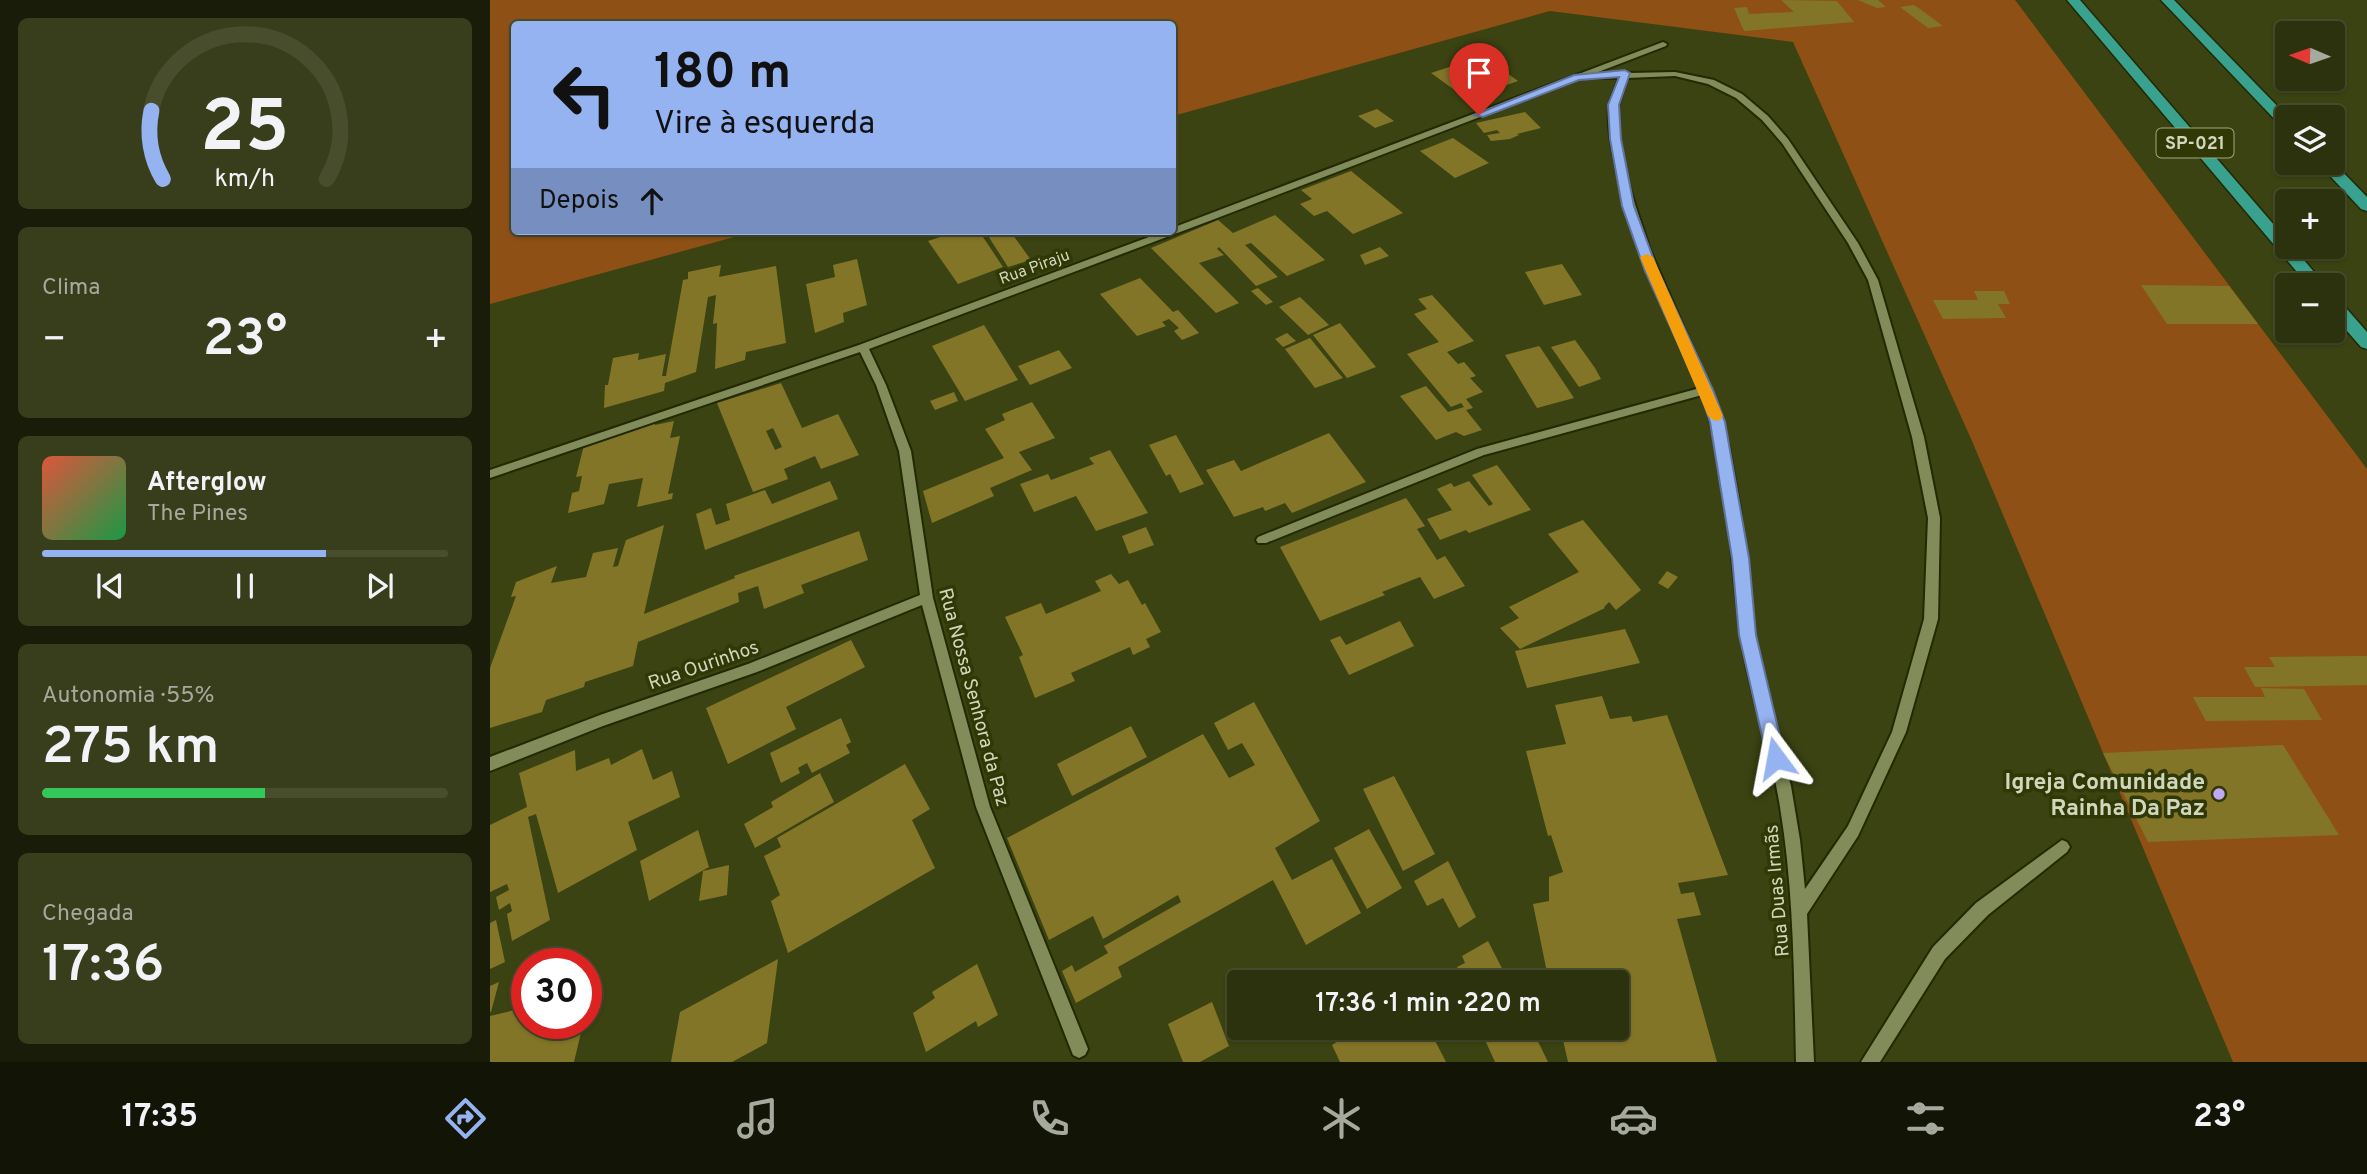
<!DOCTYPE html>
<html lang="pt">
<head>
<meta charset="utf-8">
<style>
	body { margin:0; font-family:Overpass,sans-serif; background:#383e1c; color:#f1f3f6; height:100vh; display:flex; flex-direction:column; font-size:26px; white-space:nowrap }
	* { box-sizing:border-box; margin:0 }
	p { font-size:23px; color:#a6aa9e }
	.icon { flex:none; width:38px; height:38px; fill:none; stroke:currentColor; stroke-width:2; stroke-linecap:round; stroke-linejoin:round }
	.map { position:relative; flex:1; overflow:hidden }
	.side { display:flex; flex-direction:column; gap:18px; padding:18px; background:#181c08; width:490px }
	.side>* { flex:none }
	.banner { position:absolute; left:21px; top:21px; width:665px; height:214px; border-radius:7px; box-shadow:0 2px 5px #0004,0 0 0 2px #484d2e; background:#95b2f1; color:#111; overflow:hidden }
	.needle { width:46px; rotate:272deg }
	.fabs { position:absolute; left:1785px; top:21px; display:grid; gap:14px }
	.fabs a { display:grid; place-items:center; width:70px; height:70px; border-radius:7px; background:#2c320e; box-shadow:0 2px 5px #0004,0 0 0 2px #484d2e; font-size:35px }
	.speed { position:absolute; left:21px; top:948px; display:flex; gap:14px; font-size:35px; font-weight:700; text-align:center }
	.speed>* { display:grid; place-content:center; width:91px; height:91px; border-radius:50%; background:#2c320e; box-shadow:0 2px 5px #0004,0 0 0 2px #484d2e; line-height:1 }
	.speed .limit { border:10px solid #d22; background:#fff; color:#111 }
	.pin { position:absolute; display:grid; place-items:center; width:60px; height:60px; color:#fff; margin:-72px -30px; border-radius:50% 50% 50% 0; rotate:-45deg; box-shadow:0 0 7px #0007 }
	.pin .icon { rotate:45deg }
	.me { position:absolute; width:77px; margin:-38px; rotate:347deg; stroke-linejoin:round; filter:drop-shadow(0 0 5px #0008) }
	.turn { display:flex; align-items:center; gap:24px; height:147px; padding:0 28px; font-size:32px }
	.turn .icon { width:91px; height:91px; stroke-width:2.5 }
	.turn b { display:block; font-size:49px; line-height:60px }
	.then { display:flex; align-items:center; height:66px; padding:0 28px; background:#0003; gap:14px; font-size:26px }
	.big { font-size:52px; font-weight:600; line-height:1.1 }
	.side .widget { flex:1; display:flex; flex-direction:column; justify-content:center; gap:10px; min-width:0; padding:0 24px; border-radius:10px; background:#383e1c }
	.side .dial { align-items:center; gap:0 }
	.dial svg { height:182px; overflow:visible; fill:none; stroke:#484d2e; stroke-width:7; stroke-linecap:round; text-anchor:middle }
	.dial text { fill:#f1f3f6; stroke:none }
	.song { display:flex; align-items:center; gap:21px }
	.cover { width:84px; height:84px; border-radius:10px; background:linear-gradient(135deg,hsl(10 70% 55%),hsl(140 70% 35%)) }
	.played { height:7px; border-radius:4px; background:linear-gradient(90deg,#95b2f1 70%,#484d2e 70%) }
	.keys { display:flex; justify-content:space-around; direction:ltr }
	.heat { display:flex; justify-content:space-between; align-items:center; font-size:38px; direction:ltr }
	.charge { height:10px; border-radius:5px; background:linear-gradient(90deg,#34c759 55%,#484d2e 0) }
	.trip { position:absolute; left:737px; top:970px; width:402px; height:70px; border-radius:7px; background:#2c320e; box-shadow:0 2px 5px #0004,0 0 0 2px #484d2e; font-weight:600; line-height:70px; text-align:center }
	.menu { display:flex; height:112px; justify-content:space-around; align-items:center; background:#121406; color:#a6aa9e }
	.menu .icon { width:49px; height:49px }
	.menu .on { color:#95b2f1 }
	.menu b { font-size:32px; color:#f1f3f6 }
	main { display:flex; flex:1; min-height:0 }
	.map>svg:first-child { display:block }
	.green { fill:#8e5015 }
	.building { fill:#837528; fill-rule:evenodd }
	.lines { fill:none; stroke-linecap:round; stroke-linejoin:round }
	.minor-casing { stroke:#222903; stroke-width:4 }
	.highway-casing { stroke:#222903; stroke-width:3 }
	.minor { fill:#818c5a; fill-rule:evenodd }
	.highway { fill:#39a28f; fill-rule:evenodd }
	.route { fill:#95b2f1; stroke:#61749d; stroke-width:2 }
	.slow { fill:#f59e0b }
	.poi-dot { fill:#c0a8f3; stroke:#303905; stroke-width:2.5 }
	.labels { text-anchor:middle; stroke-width:7; stroke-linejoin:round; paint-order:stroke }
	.far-street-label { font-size:16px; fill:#d1d7bd; stroke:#303905 }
	.shield { fill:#303905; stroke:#a1a886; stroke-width:2 }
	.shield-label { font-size:18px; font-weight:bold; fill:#d1d7bd }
	.street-label { font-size:19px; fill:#d1d7bd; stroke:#303905 }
	.near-poi-label { font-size:23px; font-weight:bold; fill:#d1d7bd; stroke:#303905; text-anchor:end }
</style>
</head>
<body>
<main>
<section class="side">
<div class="widget dial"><svg viewBox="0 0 100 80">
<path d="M14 69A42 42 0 1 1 86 69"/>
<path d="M14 69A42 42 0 0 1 9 39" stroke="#95b2f1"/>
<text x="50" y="56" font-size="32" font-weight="700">25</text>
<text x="50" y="72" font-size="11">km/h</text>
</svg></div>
<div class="widget"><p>Clima</p>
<div class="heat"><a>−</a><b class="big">23°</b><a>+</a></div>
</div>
<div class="widget">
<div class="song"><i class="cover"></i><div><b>Afterglow</b><p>The Pines</p></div></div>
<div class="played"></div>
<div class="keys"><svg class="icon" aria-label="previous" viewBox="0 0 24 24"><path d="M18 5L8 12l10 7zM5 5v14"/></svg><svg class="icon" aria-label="pause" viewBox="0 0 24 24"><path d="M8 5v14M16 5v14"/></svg><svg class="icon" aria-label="next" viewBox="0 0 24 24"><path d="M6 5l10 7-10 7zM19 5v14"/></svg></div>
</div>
<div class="widget"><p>Autonomia · 55%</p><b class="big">275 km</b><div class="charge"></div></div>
<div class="widget"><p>Chegada</p><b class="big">17:36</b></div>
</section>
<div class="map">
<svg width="1877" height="1062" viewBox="0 0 1877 1062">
	<rect width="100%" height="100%" fill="#3b4312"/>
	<path class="green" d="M 0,0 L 1525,0 L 1877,469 L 1877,1062 L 1743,1062 L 1482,441 L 1303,42 L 1060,11 L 683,116 L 682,24 L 24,24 L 24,231 L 266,231 L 0,304 Z"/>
	<g class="building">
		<path d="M 1291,0 L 1347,1 L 1364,22 L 1254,31 L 1244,8 L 1257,7 L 1259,14 L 1304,12 Z"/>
		<path d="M 1368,0 L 1388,0 L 1396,7 L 1387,8 Z"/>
		<path d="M 1424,5 L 1430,9 L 1453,26 L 1438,28 L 1410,7 Z"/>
		<path d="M 993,56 L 1028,81 L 977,99 L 941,73 Z"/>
		<path d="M 887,109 L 904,121 L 885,128 L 868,116 Z"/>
		<path d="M 1035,112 L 1051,128 L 1027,134 L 1029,135 L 1020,139 L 1001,141 L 997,135 L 1010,133 L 1007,130 L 994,133 L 986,123 Z"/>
		<path d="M 963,138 L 999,163 L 965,178 L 930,151 Z"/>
		<path d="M 861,171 L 913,213 L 863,234 L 837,211 L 824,216 L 810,204 L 822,199 L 811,190 Z"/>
		<path d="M 785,215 L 835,260 L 797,276 L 761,243 L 755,245 L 788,277 L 766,286 L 729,247 L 727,249 L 734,255 L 709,263 L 749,303 L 726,313 L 661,248 L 728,220 L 743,233 Z"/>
		<path d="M 458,231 L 489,231 L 513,267 L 468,284 L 438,241 L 459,234 Z"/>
		<path d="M 495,231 L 520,231 L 541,260 L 518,267 Z"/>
		<path d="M 890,247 L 899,256 L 875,265 L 870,255 Z"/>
		<path d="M 367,259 L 377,305 L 353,313 L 354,322 L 325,333 L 316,284 L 345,277 L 343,265 Z"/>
		<path d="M 1072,264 L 1092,295 L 1054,305 L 1035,272 Z"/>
		<path d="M 231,265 L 229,277 L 286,266 L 296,343 L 256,352 L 255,360 L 225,369 L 227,323 L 223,324 L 226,295 L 218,297 L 206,372 L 175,383 L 174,391 L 114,408 L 115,385 L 118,385 L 123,358 L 149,353 L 148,360 L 176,354 L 172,376 L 176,376 L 193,280 L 198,279 L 198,272 Z"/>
		<path d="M 650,278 L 683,312 L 688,310 L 709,333 L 692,340 L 684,331 L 689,328 L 679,319 L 672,322 L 676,326 L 647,336 L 610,294 Z"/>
		<path d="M 1651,285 L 1739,286 L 1768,324 L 1677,324 Z"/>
		<path d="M 768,288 L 783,302 L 776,305 L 761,291 Z"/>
		<path d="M 1484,291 L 1514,291 L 1520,304 L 1508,304 L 1516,318 L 1453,319 L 1443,300 L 1488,300 Z"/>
		<path d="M 942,295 L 984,341 L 957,352 L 968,364 L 974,362 L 986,376 L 980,378 L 993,392 L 976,399 L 983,408 L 976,410 L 992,430 L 974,436 L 966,432 L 946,440 L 910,396 L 936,386 L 958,412 L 974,407 L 971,403 L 961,407 L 917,354 L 949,342 L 924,314 L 937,309 L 928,299 Z"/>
		<path d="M 810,297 L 811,298 L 839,325 L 818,335 L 789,307 Z"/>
		<path d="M 850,323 L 886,367 L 857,378 L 823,335 Z"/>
		<path d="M 494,325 L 528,380 L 475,401 L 442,346 Z"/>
		<path d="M 797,333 L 806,341 L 793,347 L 785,339 Z"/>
		<path d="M 820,338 L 846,370 L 853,378 L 825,388 L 795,349 Z"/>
		<path d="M 1085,340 L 1105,368 L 1111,379 L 1089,387 L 1061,347 Z"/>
		<path d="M 1049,346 L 1050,347 L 1084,398 L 1047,408 L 1015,355 Z"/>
		<path d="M 569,350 L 582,368 L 540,385 L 528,366 Z"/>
		<path d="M 291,383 L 312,428 L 348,414 L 369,455 L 331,469 L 325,456 L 294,469 L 298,479 L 263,492 L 227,403 ZM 283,428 L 292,447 L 285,450 L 276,431 Z"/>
		<path d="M 464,392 L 468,401 L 445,410 L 440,401 Z"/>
		<path d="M 542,402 L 565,438 L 529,452 L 542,470 L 500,488 L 504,496 L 442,523 L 433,491 L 514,458 L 495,429 L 515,420 L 512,414 Z"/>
		<path d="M 184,421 L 180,438 L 190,436 L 178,494 L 183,493 L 182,499 L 147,507 L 153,478 L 119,484 L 114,504 L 78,513 L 82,493 L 89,491 L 92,476 L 86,477 L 94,445 L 165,422 L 165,425 Z"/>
		<path d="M 839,433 L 876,482 L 802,513 L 795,503 L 775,511 L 773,507 L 744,517 L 716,470 L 744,460 L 751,471 Z"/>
		<path d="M 686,435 L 714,484 L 690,493 L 680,474 L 676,476 L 659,445 Z"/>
		<path d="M 620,450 L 658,513 L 606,531 L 586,496 L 544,512 L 530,484 L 558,474 L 561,480 L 604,464 L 599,458 Z"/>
		<path d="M 1007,465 L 1041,510 L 979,533 L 976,530 L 950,540 L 937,519 L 962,510 L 947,489 L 961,483 L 964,487 L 979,481 L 999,506 L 1003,504 L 982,475 Z"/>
		<path d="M 340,481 L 348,499 L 215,550 L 206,514 L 221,508 L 226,525 L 240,520 L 236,504 L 275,490 L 282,504 Z"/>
		<path d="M 916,498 L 935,526 L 927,529 L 947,560 L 955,556 L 975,586 L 944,599 L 930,577 L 892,592 L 895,595 L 830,621 L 790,547 Z"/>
		<path d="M 1093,520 L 1151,590 L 1126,610 L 1119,602 L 1114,607 L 1115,608 L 1030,649 L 1010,628 L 1029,618 L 1019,607 L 1089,572 L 1058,534 Z"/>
		<path d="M 174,525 L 154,614 L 245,578 L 244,576 L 369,531 L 378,560 L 311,585 L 314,593 L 274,609 L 268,586 L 248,593 L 249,602 L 148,642 L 143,666 L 95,682 L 94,687 L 56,700 L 52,712 L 0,728 L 0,668 L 26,596 L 21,597 L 26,582 L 67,566 L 61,583 L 96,577 L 103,553 L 128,548 L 123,567 L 128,566 L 136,540 Z"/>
		<path d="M 656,527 L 664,545 L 639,554 L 632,536 Z"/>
		<path d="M 1177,571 L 1188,577 L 1178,589 L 1168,583 Z"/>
		<path d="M 621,574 L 629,584 L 638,580 L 652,605 L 655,603 L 671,632 L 656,639 L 660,647 L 643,655 L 640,647 L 581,673 L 585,681 L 545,698 L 529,657 L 533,655 L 515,617 L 551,603 L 556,614 L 611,591 L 605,581 Z"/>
		<path d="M 910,621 L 924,646 L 859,675 L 840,640 L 850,636 L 856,645 Z"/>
		<path d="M 1135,629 L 1150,663 L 1037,688 L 1025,651 Z"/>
		<path d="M 361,640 L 375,667 L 296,707 L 306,729 L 238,764 L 216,708 Z"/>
		<path d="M 1877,656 L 1877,685 L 1765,687 L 1754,667 L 1785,667 L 1779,657 Z"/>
		<path d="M 1771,688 L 1814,689 L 1832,720 L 1716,721 L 1703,697 L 1775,697 Z"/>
		<path d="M 1112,696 L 1120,719 L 1141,716 L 1143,722 L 1177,715 L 1238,875 L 1188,883 L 1191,894 L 1204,892 L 1211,915 L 1187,919 L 1227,1062 L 1078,1062 L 1070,1027 L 1127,1027 L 1127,982 L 1059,982 L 1043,904 L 1059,901 L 1059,877 L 1073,872 L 1061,835 L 1058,836 L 1036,751 L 1076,744 L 1065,705 Z"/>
		<path d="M 764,702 L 830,821 L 785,848 L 802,880 L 842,859 L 871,913 L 816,945 L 783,880 L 628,967 L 632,977 L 586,1003 L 572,971 L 582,965 L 585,972 L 618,953 L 614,946 L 691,902 L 688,895 L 613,939 L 603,916 L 559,940 L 517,838 L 713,734 L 739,778 L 765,765 L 752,743 L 738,750 L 724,723 Z"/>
		<path d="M 351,718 L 361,742 L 356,745 L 360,753 L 322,773 L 317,763 L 308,768 L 310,773 L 291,783 L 280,753 Z"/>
		<path d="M 641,726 L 657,757 L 582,796 L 567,764 Z"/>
		<path d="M 1793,745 L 1849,835 L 1658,842 L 1613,753 Z"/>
		<path d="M 152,749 L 163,780 L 182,771 L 190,797 L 138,822 L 147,850 L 68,893 L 46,814 L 38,817 L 60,920 L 22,941 L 17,914 L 22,911 L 20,903 L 9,910 L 6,897 L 19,890 L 17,884 L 0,892 L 0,825 L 37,807 L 29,773 L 85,750 L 86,771 L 119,758 L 121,765 Z"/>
		<path d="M 415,764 L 440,809 L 422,820 L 445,868 L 298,953 L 281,901 L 290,895 L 274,856 L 291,847 L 287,838 Z"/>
		<path d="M 330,773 L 344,802 L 265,848 L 254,824 L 283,807 L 281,802 Z"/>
		<path d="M 904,776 L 945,854 L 913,871 L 873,789 Z"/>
		<path d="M 879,829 L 912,888 L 877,909 L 844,848 Z"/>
		<path d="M 208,830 L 219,867 L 159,901 L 150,861 Z"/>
		<path d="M 958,861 L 986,917 L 969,928 L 953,898 L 937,906 L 924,881 Z"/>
		<path d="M 239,865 L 237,895 L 209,901 L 213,871 Z"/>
		<path d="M 6,920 L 15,962 L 0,969 L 0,923 Z"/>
		<path d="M 998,941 L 1019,982 L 973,982 L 967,967 L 975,963 L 972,956 Z"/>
		<path d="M 288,959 L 277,1043 L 242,1062 L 181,1062 L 190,1012 Z"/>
		<path d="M 487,964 L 508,1015 L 488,1027 L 486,1021 L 436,1052 L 423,1013 L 445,998 L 442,992 Z"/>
		<path d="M 9,982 L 1,1012 L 0,1012 L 0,986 Z"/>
		<path d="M 722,1002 L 739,1046 L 710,1062 L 693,1062 L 678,1024 Z"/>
		<path d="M 37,1007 L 37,1024 L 93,1024 L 84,1062 L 0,1062 L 0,1016 Z"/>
		<path d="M 870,1027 L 938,1027 L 956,1062 L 850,1062 L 842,1045 Z"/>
		<path d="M 989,1027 L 1041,1027 L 1058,1062 L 1005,1062 Z"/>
	</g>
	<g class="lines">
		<defs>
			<g id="minor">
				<path d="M 1173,42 L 1177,44 L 1176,46 L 1103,74 L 1131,73 L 1135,71 L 1139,73 L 1185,72 L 1224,80 L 1252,94 L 1278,116 L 1298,139 L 1368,243 L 1388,280 L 1434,437 L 1450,518 L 1448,619 L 1416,732 L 1368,836 L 1317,914 L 1324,1062 L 1306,1062 C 1304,977 1304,891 1290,807 C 1281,749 1259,694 1251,636 C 1239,554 1240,473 1212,395 L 994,455 L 776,543 L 768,543 L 766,540 L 768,537 L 987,449 L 1210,388 C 1179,317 1144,248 1127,172 C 1123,152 1117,129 1119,108 C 1120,98 1126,88 1129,78 L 1102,78 L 1099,75 L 722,220 L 379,349 L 396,385 L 421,451 L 443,598 L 500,807 L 598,1049 L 595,1055 L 589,1058 L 583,1055 L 486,807 L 432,605 L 267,672 L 113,726 L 0,771 L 0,757 L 110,715 L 258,664 L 430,595 L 409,451 L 386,385 L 370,352 L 0,478 L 0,470 L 369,345 L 675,231 L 682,231 L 682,228 ZM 1185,76 L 1218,84 L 1246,98 L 1272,120 L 1292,143 L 1358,243 L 1378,280 L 1422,437 L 1438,518 L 1434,619 L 1402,732 L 1358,826 L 1315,889 L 1310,840 L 1301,786 L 1267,655 L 1250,509 L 1239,447 L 1221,390 L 1160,250 L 1141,192 L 1133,161 L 1128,132 L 1127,110 L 1137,78 Z"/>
				<path d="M 1572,840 L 1577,842 L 1580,847 L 1577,852 L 1498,915 L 1455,959 L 1390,1062 L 1371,1062 L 1443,947 L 1486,903 Z"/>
			</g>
			<g id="highway">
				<path d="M 1577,0 L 1590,0 L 1797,240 L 1797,247 L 1803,247 L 1835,285 L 1818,285 Z"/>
				<path d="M 1671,0 L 1684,0 L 1798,117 L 1797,128 L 1792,127 Z"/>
				<path d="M 1843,162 L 1877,197 L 1877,211 L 1871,209 L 1828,163 Z"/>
				<path d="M 1843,299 L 1849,300 L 1877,332 L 1877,349 L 1871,347 L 1843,315 Z"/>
			</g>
		</defs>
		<use href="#minor" class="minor-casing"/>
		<use href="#highway" class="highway-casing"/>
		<use href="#minor" class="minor"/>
		<use href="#highway" class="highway"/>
	</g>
	<path class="route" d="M 1135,70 L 1140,73 L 1129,105 L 1131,139 L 1144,206 L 1168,271 L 1223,390 L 1235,422 L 1259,558 L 1266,635 L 1295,758 L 1293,764 L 1286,766 L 1279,764 L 1277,758 L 1249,635 L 1242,558 L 1220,422 L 1209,390 L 1155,271 L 1132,206 L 1120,139 L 1118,105 L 1129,77 L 1089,80 L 993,117 L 984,115 L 1084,75 Z"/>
	<path class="slow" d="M 1157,254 L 1163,257 L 1233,416 L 1230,420 L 1225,421 L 1218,416 L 1150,257 Z"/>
	<circle class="poi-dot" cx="1729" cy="794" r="7"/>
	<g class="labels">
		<g class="far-street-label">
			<text transform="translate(544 266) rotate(-20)" y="6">Rua Piraju</text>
		</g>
		<rect class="shield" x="1666.5" y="128.5" width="77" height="29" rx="5"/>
		<g class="shield-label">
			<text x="1705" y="149">SP-021</text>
		</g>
		<g class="street-label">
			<text transform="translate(213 664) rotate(-19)" y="7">Rua Ourinhos</text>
			<text transform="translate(485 697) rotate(75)" y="7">Rua Nossa Senhora da Paz</text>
			<text transform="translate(1286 891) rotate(-95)" y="7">Rua Duas Irmãs</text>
		</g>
		<g class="near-poi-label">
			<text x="1715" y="789">Igreja Comunidade<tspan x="1715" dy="26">Rainha Da Paz</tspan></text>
		</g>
	</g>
</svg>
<div class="fabs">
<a><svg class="needle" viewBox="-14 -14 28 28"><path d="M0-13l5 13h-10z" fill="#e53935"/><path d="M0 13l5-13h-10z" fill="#a6aa9e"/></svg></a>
<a><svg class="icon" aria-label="layers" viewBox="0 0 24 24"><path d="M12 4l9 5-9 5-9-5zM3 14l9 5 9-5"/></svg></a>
<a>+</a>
<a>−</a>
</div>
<div class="speed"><div class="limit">30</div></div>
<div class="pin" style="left:989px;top:115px;background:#d93025"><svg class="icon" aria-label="arrive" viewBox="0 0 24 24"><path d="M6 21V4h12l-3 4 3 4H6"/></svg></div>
<svg class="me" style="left:1286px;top:758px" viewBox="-20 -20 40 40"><path d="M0-17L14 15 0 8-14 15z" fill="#95b2f1" stroke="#fff" stroke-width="4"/></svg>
<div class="trip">17:36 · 1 min · 220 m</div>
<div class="banner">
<div class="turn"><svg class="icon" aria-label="left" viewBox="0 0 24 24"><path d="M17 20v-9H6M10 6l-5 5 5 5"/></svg><div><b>180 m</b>Vire à esquerda</div></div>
<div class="then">Depois<svg class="icon" aria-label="ahead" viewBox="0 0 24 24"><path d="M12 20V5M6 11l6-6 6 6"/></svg></div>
</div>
</div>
</main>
<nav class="menu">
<b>17:35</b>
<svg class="icon on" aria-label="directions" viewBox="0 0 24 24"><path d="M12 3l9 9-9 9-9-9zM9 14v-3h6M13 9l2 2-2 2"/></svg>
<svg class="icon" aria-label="music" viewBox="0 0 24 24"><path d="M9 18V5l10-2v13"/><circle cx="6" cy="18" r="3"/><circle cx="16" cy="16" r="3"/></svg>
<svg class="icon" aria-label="phone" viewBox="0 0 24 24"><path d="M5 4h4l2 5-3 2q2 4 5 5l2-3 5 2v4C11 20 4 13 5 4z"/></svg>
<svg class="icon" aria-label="climate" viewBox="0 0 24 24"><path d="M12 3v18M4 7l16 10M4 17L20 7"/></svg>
<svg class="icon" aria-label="car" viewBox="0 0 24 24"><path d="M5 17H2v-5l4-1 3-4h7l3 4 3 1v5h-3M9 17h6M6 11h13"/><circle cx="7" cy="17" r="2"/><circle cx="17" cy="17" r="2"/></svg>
<svg class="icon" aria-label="filters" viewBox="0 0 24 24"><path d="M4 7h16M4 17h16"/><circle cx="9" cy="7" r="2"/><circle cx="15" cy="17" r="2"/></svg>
<b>23°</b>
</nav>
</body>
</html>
